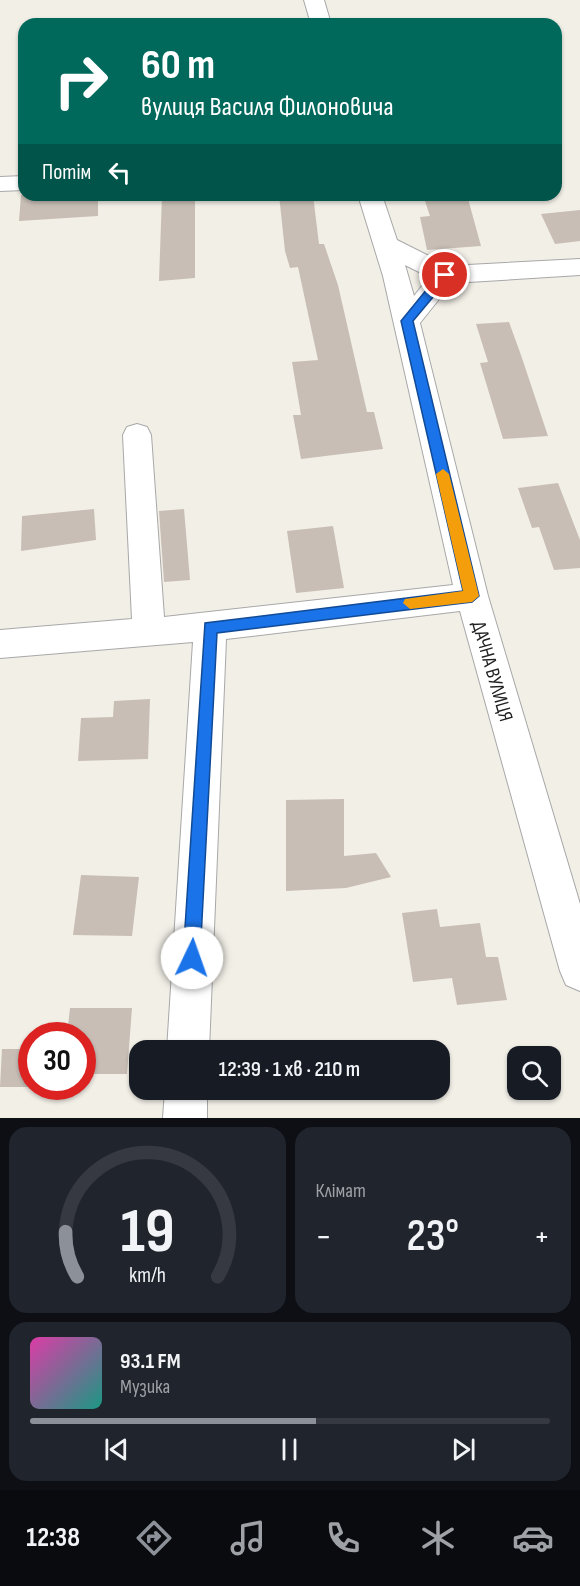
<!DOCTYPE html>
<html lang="uk">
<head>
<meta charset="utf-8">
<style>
	body { margin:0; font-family:"Sofia Sans Condensed",sans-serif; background:#20242c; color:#f1f3f6; height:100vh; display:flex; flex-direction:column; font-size:22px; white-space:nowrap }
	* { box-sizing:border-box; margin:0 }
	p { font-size:20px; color:#9ea1a6 }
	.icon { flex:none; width:33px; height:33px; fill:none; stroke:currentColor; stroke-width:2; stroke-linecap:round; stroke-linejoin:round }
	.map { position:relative; height:1118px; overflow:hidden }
	.details { display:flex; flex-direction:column; gap:9px; padding:9px; background:#0d0f14; flex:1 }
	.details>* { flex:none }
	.hud { position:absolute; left:18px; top:18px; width:544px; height:183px; border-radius:18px; box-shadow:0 2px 4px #0004; background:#00695c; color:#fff; overflow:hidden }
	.buttons { position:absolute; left:507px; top:1046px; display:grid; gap:12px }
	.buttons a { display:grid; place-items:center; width:54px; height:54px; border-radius:12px; background:#171b24; box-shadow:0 2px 4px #0004; font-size:30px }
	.speed { position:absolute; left:18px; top:1022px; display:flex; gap:12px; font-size:30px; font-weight:700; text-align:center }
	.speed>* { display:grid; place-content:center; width:78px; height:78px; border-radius:50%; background:#171b24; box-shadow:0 2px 4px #0004; line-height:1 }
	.speed .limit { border:9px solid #d22; background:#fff; color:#111 }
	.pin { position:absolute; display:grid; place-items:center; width:51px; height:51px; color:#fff; margin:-26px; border:3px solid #fff; border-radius:50%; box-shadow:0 2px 6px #0007 }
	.me { position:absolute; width:66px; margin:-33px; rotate:3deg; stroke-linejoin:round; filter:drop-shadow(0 0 4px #0008) }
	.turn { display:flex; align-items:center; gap:21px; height:126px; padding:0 24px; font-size:27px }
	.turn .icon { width:78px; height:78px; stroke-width:2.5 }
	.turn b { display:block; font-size:42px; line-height:51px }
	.then { display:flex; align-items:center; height:57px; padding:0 24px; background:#0003; gap:12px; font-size:22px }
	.big { font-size:45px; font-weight:600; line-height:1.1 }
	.details .widget { flex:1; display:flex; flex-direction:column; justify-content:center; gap:9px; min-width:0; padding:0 21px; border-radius:18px; background:#20242c }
	.details .dial { align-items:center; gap:0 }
	.dial svg { height:156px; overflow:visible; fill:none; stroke:#363941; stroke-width:7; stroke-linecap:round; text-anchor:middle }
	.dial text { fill:#f1f3f6; stroke:none }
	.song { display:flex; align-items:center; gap:18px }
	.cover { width:72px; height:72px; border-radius:9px; background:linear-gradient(135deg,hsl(320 70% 55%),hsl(170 70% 35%)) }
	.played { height:6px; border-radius:3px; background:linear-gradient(90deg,#8c9099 55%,#363941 55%) }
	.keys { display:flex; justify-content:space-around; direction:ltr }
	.heat { display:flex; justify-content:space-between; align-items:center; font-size:33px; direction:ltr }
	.details .tiles { flex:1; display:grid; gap:9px; grid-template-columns:1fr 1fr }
	.widget:last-child { grid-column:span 2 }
	.trip { position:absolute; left:129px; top:1040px; width:321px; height:60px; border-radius:18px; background:#171b24; box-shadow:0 2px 4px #0004; font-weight:600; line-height:60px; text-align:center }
	.dock { display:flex; height:96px; justify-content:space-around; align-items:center; background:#090b0e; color:#9ea1a6 }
	.dock .icon { width:42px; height:42px }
	.dock .current { color:#8c9099 }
	.dock b { font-size:27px; color:#f1f3f6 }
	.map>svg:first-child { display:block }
	.building { fill:#c8beb6 }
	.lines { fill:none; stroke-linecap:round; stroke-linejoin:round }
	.minor-casing { stroke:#a8a8a8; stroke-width:2 }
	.minor { fill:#fff; fill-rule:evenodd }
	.route { fill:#1a73e8; stroke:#114b97; stroke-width:1.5 }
	.slow { fill:#f59e0b }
	.labels { text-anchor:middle; stroke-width:6; stroke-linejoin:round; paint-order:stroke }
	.street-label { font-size:20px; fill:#212121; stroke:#fff }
</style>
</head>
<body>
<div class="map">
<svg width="580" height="1118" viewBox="0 0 580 1118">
	<rect width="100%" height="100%" fill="#f2efe7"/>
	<g class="building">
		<path d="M 21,195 L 98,195 L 98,216 L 19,221 Z"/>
		<path d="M 162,195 L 195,195 L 195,278 L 159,281 Z"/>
		<path d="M 279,195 L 313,195 L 319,244 L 324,244 L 338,285 L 367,412 L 374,412 L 383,449 L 301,459 L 293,415 L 301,415 L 292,362 L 318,360 L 298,267 L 290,268 L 285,251 Z"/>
		<path d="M 423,195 L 467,195 L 481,246 L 427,250 L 420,217 L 430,216 Z"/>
		<path d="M 580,210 L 580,241 L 555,244 L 541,214 Z"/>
		<path d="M 509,322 L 522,358 L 548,436 L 503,439 L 480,363 L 488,362 L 476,324 Z"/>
		<path d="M 558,483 L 580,540 L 580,568 L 554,570 L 539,527 L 532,528 L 518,488 Z"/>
		<path d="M 94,509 L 96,540 L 21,551 L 22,516 Z"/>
		<path d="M 184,509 L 190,580 L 164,582 L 159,511 Z"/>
		<path d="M 333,526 L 344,588 L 296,593 L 287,531 Z"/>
		<path d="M 150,699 L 148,759 L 78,761 L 81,718 L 113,717 L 114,701 Z"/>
		<path d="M 344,799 L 344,856 L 376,853 L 391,877 L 346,888 L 286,891 L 286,800 Z"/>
		<path d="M 81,875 L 139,877 L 132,936 L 73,935 Z"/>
		<path d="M 437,909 L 440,927 L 480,923 L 486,957 L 498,957 L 507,1000 L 457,1005 L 452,978 L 413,982 L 402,913 Z"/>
		<path d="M 70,1008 L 132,1008 L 127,1074 L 82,1074 L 82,1035 L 67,1035 Z"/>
		<path d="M 2,1049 L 32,1049 L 32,1087 L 0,1087 Z"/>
	</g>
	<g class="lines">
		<defs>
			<g id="minor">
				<path d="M 304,0 L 324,0 L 331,24 L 311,24 Z"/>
				<path d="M 24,176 L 24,190 L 0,191 L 0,177 Z"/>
				<path d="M 358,195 L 382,195 L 397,240 L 449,266 L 580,259 L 580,275 L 452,283 L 420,323 L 488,596 L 580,904 L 580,991 L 566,985 L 560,971 L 460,611 L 226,639 L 209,1050 L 167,1050 L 193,642 L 0,658 L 0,630 L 132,619 L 123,435 L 127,427 L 137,424 L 147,427 L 151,435 L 164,617 L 453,585 L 383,276 ZM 405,265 L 429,277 L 414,296 Z"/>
				<path d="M 165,1089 L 207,1089 L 207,1118 L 163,1118 Z"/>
			</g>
		</defs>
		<use href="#minor" class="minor-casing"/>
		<use href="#minor" class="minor"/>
	</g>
	<path class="route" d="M 445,271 L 451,275 L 449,278 L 413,321 L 479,596 L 472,602 L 217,633 L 200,958 L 198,965 L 192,967 L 186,965 L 183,958 L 205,623 L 463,591 L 401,321 L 441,272 Z"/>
	<path class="slow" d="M 443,469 L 449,474 L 479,596 L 472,602 L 410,609 L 403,603 L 405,599 L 463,591 L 436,474 Z"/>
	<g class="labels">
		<g class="street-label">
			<text transform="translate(493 671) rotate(74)" y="7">ДАЧНА ВУЛИЦЯ</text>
		</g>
	</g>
</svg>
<div class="buttons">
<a><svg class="icon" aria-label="search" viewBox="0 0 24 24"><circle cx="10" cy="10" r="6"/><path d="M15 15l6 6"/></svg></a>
</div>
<div class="speed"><div class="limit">30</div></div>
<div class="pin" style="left:445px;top:275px;background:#d93025"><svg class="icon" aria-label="arrive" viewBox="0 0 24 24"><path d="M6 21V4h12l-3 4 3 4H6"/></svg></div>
<svg class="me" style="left:192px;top:958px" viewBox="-20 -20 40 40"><circle r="19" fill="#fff"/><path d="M0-13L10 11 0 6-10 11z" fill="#1a73e8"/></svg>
<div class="trip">12:39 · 1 хв · 210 m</div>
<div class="hud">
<div class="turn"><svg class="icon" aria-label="right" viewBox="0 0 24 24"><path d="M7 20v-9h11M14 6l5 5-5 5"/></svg><div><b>60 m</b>вулиця Василя Филоновича</div></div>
<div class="then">Потім<svg class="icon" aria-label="left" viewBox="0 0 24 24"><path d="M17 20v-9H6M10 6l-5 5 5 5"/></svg></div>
</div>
</div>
<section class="details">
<div class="tiles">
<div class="widget dial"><svg viewBox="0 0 100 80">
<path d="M14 69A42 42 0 1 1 86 69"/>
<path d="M14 69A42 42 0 0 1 8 46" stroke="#8c9099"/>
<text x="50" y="56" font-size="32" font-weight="700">19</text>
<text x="50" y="72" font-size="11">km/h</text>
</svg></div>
<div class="widget"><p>Клімат</p>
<div class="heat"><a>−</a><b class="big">23°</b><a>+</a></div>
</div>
<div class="widget">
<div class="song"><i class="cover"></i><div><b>93.1 FM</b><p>Музика</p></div></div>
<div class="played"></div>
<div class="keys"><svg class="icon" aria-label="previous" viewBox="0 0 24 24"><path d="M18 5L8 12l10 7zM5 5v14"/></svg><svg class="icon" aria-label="pause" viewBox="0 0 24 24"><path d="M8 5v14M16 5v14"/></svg><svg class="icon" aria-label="next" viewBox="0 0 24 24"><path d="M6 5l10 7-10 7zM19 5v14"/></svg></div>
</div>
</div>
</section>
<nav class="dock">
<b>12:38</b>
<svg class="icon current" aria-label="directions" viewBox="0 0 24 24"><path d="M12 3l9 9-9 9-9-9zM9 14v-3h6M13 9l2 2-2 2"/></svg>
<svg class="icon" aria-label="music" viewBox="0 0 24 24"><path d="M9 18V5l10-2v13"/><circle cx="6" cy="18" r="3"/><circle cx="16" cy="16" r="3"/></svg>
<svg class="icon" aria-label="phone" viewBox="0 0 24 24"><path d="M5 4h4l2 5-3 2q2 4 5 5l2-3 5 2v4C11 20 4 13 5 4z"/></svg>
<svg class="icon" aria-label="climate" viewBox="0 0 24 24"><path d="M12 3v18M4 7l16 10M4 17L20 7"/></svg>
<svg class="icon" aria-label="car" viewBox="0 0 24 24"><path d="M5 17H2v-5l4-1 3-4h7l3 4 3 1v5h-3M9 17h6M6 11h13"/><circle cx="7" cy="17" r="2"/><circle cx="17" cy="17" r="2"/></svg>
</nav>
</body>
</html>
